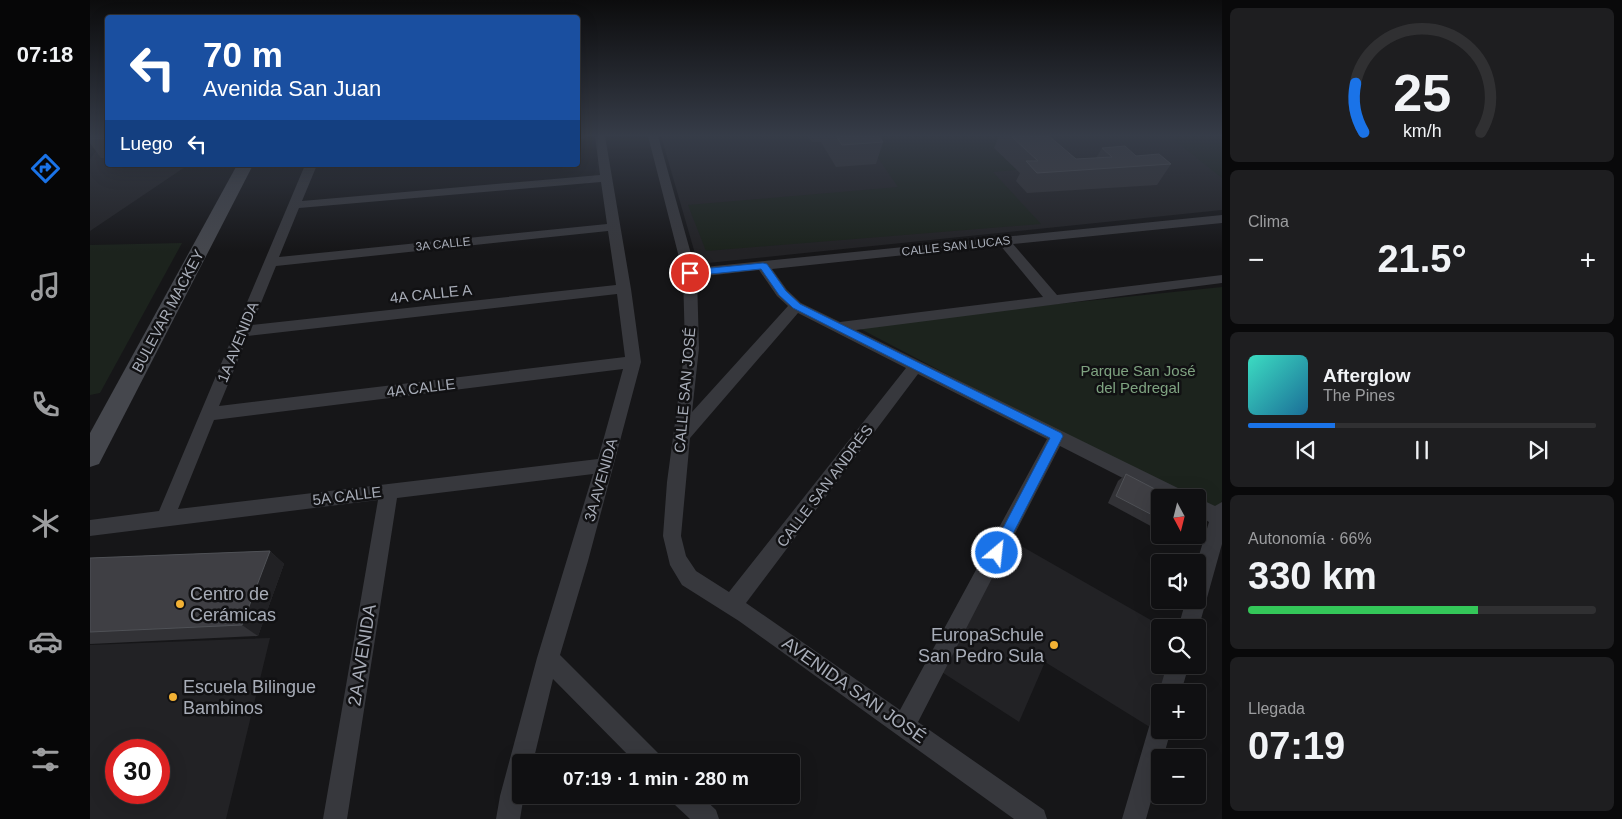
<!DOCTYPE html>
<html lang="es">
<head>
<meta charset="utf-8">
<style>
	body { margin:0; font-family:Helvetica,sans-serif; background:#1e1e20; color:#f1f3f6; height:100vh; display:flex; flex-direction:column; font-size:19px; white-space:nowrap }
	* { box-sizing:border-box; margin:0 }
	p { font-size:16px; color:#9c9d9f }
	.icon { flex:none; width:28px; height:28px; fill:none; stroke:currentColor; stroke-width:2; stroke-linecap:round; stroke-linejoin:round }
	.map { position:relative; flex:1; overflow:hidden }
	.panel { display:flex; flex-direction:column; gap:8px; padding:8px; background:#09090a; width:400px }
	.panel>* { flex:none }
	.hud { position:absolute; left:15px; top:15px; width:475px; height:152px; border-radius:5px; box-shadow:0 5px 20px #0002,0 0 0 1px #303032; background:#1a4fa0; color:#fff; overflow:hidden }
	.needle { width:32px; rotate:173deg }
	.fabs { position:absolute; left:1061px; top:489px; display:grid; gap:10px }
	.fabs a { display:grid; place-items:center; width:55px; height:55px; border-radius:5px; background:#101012; box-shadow:0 5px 20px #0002,0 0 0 1px #303032; font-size:25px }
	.speed { position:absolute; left:15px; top:739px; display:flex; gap:10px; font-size:25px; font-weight:700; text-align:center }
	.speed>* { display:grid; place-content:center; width:65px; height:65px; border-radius:50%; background:#101012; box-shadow:0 5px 20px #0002,0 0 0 1px #303032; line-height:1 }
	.speed .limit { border:8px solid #d22; background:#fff; color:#111 }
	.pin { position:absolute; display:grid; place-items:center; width:42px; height:42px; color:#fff; margin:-21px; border:2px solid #fff; border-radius:50%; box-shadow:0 1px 5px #0007 }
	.me { position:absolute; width:55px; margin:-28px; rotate:28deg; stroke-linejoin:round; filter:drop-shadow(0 0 4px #0008) }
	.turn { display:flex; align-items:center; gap:18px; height:105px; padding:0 15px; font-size:22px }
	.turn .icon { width:65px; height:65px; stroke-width:2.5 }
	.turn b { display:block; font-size:35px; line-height:42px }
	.then { display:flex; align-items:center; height:48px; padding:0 15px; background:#0003; gap:10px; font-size:19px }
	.big { font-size:38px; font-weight:800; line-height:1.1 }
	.panel .tile { flex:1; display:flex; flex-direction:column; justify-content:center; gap:8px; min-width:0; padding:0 18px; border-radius:8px; background:#1e1e20 }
	.panel .dial { align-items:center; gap:0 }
	.dial svg { height:130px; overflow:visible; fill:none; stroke:#303032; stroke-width:7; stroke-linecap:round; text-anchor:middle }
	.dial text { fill:#f1f3f6; stroke:none }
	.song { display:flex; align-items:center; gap:15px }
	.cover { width:60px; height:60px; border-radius:8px; background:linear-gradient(135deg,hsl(170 70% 55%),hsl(200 70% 35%)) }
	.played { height:5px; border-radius:2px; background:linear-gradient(90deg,#1a73e8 25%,#303032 25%) }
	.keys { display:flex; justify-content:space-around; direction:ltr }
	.heat { display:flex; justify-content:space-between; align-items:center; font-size:28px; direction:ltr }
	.charge { height:8px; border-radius:4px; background:linear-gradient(90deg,#34c759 66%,#303032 0) }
	.trip { position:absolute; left:422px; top:754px; width:288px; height:50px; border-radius:5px; background:#101012; box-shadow:0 5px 20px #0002,0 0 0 1px #303032; font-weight:800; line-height:50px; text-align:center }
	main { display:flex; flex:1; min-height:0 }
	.tab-bar { display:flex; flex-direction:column; width:90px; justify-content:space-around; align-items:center; background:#060607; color:#9c9d9f }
	.tab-bar .icon { width:35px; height:35px }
	.tab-bar .active { color:#1a73e8 }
	.tab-bar b { font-size:22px; color:#f1f3f6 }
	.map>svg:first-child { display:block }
	.built { fill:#222225; fill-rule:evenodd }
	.green { fill:#1c231d }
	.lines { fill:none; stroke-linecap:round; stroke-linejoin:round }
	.street { fill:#37383d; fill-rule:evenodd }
	.secondary { fill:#45474d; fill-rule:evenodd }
	.wall { fill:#323236 }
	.shaded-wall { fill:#212124 }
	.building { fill:#3f3f44; stroke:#4f5156 }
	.route { fill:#1a73e8; stroke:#114b97 }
	.poi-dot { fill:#f2b134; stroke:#111113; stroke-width:2 }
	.labels { text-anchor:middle; stroke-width:5; stroke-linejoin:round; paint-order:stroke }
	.far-street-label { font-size:12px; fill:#a8adb8; stroke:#111113 }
	.street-label { font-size:15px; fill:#a8adb8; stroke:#111113 }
	.park-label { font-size:15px; fill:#7fa381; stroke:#111113 }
	.near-poi-label { font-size:18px; fill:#a8adb8; stroke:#111113; text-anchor:start }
	.near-street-label { font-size:18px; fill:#a8adb8; stroke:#111113 }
</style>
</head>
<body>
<main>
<nav class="tab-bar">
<b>07:18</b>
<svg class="icon active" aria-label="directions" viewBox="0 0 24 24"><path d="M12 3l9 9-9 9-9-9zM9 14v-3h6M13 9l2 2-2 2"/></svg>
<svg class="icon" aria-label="music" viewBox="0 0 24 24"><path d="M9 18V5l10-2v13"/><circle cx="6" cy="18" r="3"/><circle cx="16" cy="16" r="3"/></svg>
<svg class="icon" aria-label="phone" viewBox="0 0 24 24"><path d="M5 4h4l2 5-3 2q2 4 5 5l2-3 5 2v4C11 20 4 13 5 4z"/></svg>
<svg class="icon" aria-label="climate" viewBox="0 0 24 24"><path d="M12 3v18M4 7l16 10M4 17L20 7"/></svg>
<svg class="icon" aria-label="car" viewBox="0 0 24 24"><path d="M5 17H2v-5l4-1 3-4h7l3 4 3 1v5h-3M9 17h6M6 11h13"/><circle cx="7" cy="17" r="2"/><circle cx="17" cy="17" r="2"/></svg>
<svg class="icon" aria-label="filters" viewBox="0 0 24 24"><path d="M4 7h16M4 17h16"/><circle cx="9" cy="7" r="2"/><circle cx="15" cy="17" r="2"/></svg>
</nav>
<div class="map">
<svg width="1132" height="819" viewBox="0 0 1132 819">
	<rect width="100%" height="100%" fill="#161618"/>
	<g class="built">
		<path d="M 571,136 L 1132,136 L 1132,210 L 608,264 Z"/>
		<path d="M 17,137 L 18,165 L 98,165 L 0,231 L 0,159 Z"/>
		<path d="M 919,539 L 1073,627 L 1070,628 L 1070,665 L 1082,665 L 1074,692 L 1070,692 L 1070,706 L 1063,729 L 955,662 L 929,722 L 844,667 Z"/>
		<path d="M 180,638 L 136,819 L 0,819 L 0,645 ZM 26,750 L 69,750 L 69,792 L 26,792 Z"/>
	</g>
	<g class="green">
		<path d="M 773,136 L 932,136 L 938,169 L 903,172 L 951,224 L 616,251 L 598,205 L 808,187 Z"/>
		<path d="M 1079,136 L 1132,136 L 1132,178 Z"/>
		<path d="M 92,243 L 10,393 L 0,395 L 0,245 Z"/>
		<path d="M 1132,287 L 1132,500 L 1127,515 L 1130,517 L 1108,506 L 1108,498 L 1091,497 L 763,325 Z"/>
	</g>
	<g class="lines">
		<g class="street">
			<path d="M 488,136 L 496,136 L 495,138 L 488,139 Z"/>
			<path d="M 505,136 L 515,136 L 541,289 L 551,362 L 498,561 L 470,655 L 569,754 L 573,762 L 545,762 L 463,679 L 443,762 L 431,762 L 431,795 L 434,795 L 430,819 L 406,819 L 410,796 L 447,658 L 503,474 L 307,498 L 257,819 L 233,819 L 288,500 L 0,536 L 0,520 L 69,511 L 215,165 L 227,165 L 212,201 L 510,175 ZM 511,182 L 517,224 L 189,257 L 209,208 ZM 518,231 L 526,285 L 162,325 L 186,266 ZM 527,294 L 535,357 L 129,406 L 158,336 ZM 533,369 L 508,459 L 88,509 L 124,420 Z"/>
			<path d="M 558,136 L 568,136 L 605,268 L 1132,215 L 1132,223 L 923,244 L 967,295 L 1132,275 L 1132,283 L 766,330 L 1096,492 L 1099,498 L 1072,498 L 970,446 L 828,722 L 954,810 L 957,819 L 924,819 L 649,621 L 592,585 L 580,565 L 573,536 L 577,482 L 595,348 L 593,273 ZM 910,245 L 953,297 L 750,322 L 711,303 L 697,290 L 682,269 ZM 669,270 L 687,296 L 698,306 L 602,412 L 609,348 L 607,277 ZM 708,313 L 816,368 L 639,592 L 606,571 L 596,556 L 591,536 L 600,438 ZM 828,374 L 957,439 L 810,710 L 656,603 Z"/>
			<path d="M 1108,498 L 1125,506 L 1132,502 L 1132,544 L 1108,630 L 1108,628 L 1088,628 L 1096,600 L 1108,600 L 1107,562 L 1119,522 L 1108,515 Z"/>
			<path d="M 1077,665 L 1099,665 L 1091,692 L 1070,692 L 1070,695 L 1069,692 Z"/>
			<path d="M 1070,716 L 1070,730 L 1081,730 L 1073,758 L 1070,758 L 1070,769 L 1056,819 L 1032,819 L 1059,727 L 1062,719 Z"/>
			<path d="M 581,795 L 610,795 L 626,810 L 629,819 L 600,819 L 584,804 Z"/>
		</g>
		<path class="secondary" d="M 147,165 L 163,165 L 9,464 L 0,467 L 0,433 Z"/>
	</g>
	<g class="wall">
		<path d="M 0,136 L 18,136 L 18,158 L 11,158 L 0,143 Z"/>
		<path d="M 718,136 L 789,136 L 793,142 L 786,164 L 746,167 L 731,142 L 722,142 Z"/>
		<path d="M 909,136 L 959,136 L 986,159 L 1006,158 L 1012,148 L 1081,164 L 1067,185 L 937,193 L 926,181 L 930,173 L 904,148 Z"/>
		<path d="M 1036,474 L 1070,498 L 1070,531 L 1018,503 L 1028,481 Z"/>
		<path d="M 1078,535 L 1090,535 L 1085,539 Z"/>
		<path d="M 180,551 L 194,564 L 168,636 L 0,644 L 0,558 Z"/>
	</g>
	<path class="shaded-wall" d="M 180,551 L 194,564 L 168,636 L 152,625 Z"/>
	<g class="building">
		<path d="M 0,136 L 18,136 L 18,138 L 0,139 Z"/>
		<path d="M 746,136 L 789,136 L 793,142 L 752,145 Z"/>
		<path d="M 921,136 L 959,136 L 986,159 L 1022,157 L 1012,148 L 1035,146 L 1046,156 L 1069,154 L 1081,164 L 947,173 L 936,161 L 948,161 Z"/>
		<path d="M 1036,474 L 1082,498 L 1070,498 L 1070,519 L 1026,496 Z"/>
		<path d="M 180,551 L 152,625 L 0,632 L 0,558 Z"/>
	</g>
	<linearGradient id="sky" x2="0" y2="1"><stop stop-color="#0c0c0d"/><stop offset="0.54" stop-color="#363c48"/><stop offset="1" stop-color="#363c48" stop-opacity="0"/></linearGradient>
	<rect width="1132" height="251" fill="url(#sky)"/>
	<path class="route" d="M 673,263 L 677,264 L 696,291 L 710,304 L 971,433 L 973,436 L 911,557 L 907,559 L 902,557 L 900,553 L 960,438 L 703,308 L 689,295 L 671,269 L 600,276 L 595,273 L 600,270 Z"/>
	<g class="poi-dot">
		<circle cx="90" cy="604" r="5"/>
		<circle cx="964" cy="645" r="5"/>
		<circle cx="83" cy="697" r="5"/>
	</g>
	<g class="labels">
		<g class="far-street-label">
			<text transform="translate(353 244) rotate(-6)" y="4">3A CALLE</text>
			<text transform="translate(866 246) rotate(-6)" y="4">CALLE SAN LUCAS</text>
		</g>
		<g class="street-label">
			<text transform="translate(341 294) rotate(-6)" y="5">4A CALLE A</text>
			<text transform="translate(78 311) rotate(-62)" y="5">BULEVAR MACKEY</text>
			<text transform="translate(148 342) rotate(-68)" y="5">1A AVENIDA</text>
			<text transform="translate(331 388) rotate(-7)" y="5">4A CALLE</text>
			<text transform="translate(595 390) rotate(-85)" y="5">CALLE SAN JOSÉ</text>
			<text transform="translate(511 480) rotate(-74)" y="5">3A AVENIDA</text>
			<text transform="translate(735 486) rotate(-53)" y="5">CALLE SAN ANDRÉS</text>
			<text transform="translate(257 496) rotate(-7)" y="5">5A CALLE</text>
		</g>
		<g class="park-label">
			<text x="1048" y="376">Parque San José<tspan x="1048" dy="17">del Pedregal</tspan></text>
		</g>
		<g class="near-poi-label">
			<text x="100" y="600">Centro de<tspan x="100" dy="21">Cerámicas</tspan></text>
			<text x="954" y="641" text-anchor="end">EuropaSchule<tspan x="954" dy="21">San Pedro Sula</tspan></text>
			<text x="93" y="693">Escuela Bilingue<tspan x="93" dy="21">Bambinos</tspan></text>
		</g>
		<g class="near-street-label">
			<text transform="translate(272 655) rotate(-81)" y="6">2A AVENIDA</text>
			<text transform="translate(764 690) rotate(35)" y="6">AVENIDA SAN JOSÉ</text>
		</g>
	</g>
</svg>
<div class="fabs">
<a><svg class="needle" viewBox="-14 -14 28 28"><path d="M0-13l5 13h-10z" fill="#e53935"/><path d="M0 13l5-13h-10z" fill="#9c9d9f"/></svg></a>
<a><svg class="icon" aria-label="sound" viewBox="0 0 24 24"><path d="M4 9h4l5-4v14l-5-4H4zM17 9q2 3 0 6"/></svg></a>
<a><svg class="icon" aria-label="search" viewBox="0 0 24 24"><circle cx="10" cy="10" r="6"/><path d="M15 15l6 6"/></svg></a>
<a>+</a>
<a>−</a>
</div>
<div class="speed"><div class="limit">30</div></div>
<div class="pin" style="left:600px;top:273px;background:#d93025"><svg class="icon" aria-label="arrive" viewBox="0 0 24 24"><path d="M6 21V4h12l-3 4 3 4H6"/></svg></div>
<svg class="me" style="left:907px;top:553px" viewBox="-20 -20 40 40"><circle r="17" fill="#1a73e8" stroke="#fff" stroke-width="3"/><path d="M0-11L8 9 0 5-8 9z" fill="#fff"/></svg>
<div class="trip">07:19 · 1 min · 280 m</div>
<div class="hud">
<div class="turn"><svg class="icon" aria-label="left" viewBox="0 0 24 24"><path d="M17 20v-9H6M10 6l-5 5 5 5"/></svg><div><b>70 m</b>Avenida San Juan</div></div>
<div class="then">Luego<svg class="icon" aria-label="left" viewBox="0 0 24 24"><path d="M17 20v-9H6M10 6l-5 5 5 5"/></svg></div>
</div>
</div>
<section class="panel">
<div class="tile dial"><svg viewBox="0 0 100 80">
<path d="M14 69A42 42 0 1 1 86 69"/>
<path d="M14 69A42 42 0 0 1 9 39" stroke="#1a73e8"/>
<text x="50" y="56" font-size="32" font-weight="700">25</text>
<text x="50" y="72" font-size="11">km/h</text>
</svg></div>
<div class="tile"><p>Clima</p>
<div class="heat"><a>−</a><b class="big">21.5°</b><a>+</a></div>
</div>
<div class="tile">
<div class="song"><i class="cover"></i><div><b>Afterglow</b><p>The Pines</p></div></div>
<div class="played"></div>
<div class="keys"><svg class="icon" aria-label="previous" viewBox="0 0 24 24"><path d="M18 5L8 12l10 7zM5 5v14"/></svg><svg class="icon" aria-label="pause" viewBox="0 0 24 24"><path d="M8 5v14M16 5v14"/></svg><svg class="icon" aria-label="next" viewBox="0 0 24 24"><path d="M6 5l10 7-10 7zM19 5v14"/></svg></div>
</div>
<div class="tile"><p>Autonomía · 66%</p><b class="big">330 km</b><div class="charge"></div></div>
<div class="tile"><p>Llegada</p><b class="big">07:19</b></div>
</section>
</main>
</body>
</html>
